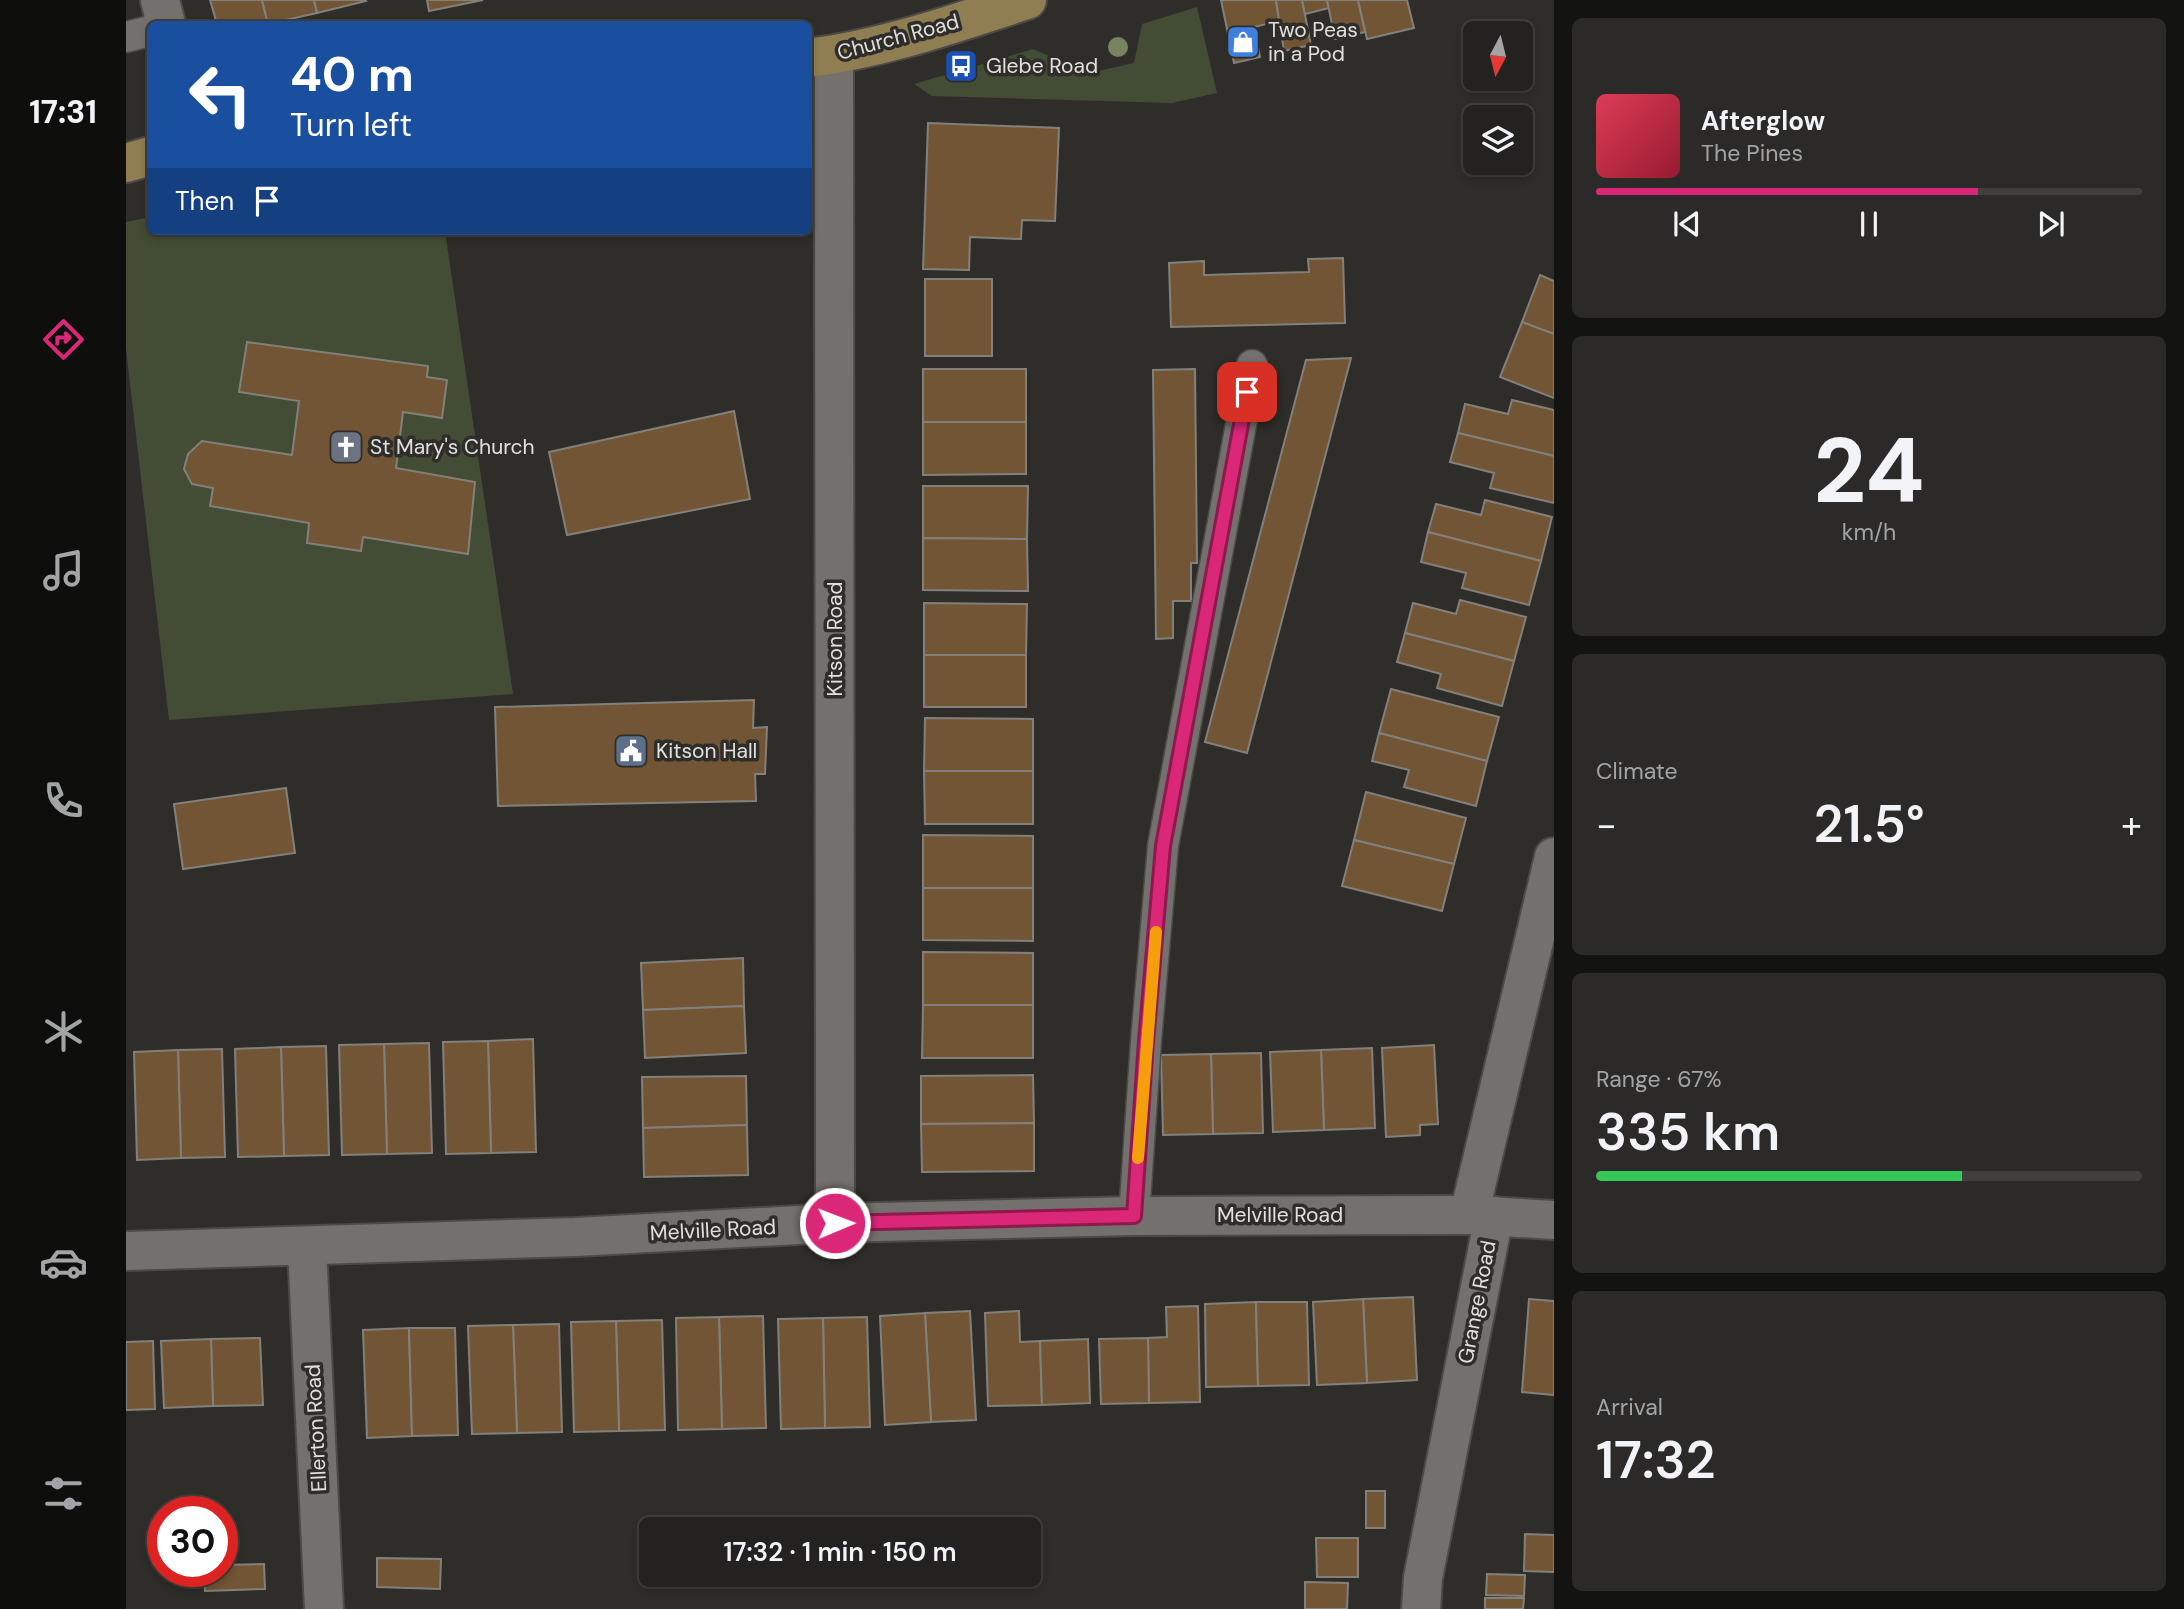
<!DOCTYPE html>
<html lang="en">
<head>
<meta charset="utf-8">
<style>
	body { margin:0; font-family:"DM Sans",sans-serif; background:#2b2a29; color:#f1f3f6; height:100vh; display:flex; flex-direction:column; font-size:26px; white-space:nowrap }
	* { box-sizing:border-box; margin:0 }
	p { font-size:23px; color:#a3a4a5 }
	.icon { flex:none; width:38px; height:38px; fill:none; stroke:currentColor; stroke-width:2; stroke-linecap:round; stroke-linejoin:round }
	.map { position:relative; flex:1; overflow:hidden }
	.drawer { display:flex; flex-direction:column; gap:18px; padding:18px; background:#131312; width:630px }
	.drawer>* { flex:none }
	.banner { position:absolute; left:21px; top:21px; width:665px; height:214px; border-radius:10px; box-shadow:0 4px 10px #0003,0 0 0 2px #403f3e; background:#1a4fa0; color:#fff; overflow:hidden }
	.needle { width:46px; rotate:187deg }
	.fabs { position:absolute; left:1337px; top:21px; display:grid; gap:14px }
	.fabs a { display:grid; place-items:center; width:70px; height:70px; border-radius:10px; background:#232220; box-shadow:0 4px 10px #0003,0 0 0 2px #403f3e; font-size:35px }
	.speed { position:absolute; left:21px; top:1496px; display:flex; gap:14px; font-size:35px; font-weight:700; text-align:center }
	.speed>* { display:grid; place-content:center; width:91px; height:91px; border-radius:50%; background:#232220; box-shadow:0 4px 10px #0003,0 0 0 2px #403f3e; line-height:1 }
	.speed .limit { border:10px solid #d22; background:#fff; color:#111 }
	.pin { position:absolute; display:grid; place-items:center; width:60px; height:60px; color:#fff; margin:-30px; border-radius:14px; box-shadow:0 4px 10px #0006 }
	.me { position:absolute; width:77px; margin:-38px; rotate:89deg; stroke-linejoin:round; filter:drop-shadow(0 0 5px #0008) }
	.turn { display:flex; align-items:center; gap:24px; height:147px; padding:0 28px; font-size:32px }
	.turn .icon { width:91px; height:91px; stroke-width:2.5 }
	.turn b { display:block; font-size:49px; line-height:60px }
	.then { display:flex; align-items:center; height:66px; padding:0 28px; background:#0003; gap:14px; font-size:26px }
	.big { font-size:52px; font-weight:600; line-height:1.1 }
	.drawer .widget { flex:1; display:flex; flex-direction:column; justify-content:center; gap:10px; min-width:0; padding:0 24px; border-radius:10px; background:#2b2a29 }
	.drawer .dial { align-items:center; gap:0 }
	.dial b { font-size:91px; line-height:1 }
	.song { display:flex; align-items:center; gap:21px }
	.cover { width:84px; height:84px; border-radius:10px; background:linear-gradient(135deg,hsl(350 70% 55%),hsl(350 70% 35%)) }
	.played { height:7px; border-radius:4px; background:linear-gradient(90deg,#db2777 70%,#403f3e 70%) }
	.keys { display:flex; justify-content:space-around; direction:ltr }
	.heat { display:flex; justify-content:space-between; align-items:center; font-size:38px; direction:ltr }
	.charge { height:10px; border-radius:5px; background:linear-gradient(90deg,#34c759 67%,#403f3e 0) }
	.trip { position:absolute; left:513px; top:1517px; width:402px; height:70px; border-radius:10px; background:#232220; box-shadow:0 4px 10px #0003,0 0 0 2px #403f3e; font-weight:600; line-height:70px; text-align:center }
	main { display:flex; flex:1; min-height:0 }
	.tab-bar { display:flex; flex-direction:column; width:126px; justify-content:space-around; align-items:center; background:#0e0e0d; color:#a3a4a5 }
	.tab-bar .icon { width:49px; height:49px }
	.tab-bar .on { color:#db2777 }
	.tab-bar b { font-size:32px; color:#f1f3f6 }
	.map>svg:first-child { display:block }
	.green { fill:#434c34 }
	.building { fill:#715534; stroke:#83807c; stroke-width:2 }
	.lines { fill:none; stroke-linecap:round; stroke-linejoin:round }
	.service-casing { stroke:#4c4a47; stroke-width:33 }
	.minor-casing { stroke:#4c4a47; stroke-width:42 }
	.primary-casing { stroke:#4c4a47; stroke-width:42 }
	.service { stroke:#74706d; stroke-width:30 }
	.minor { stroke:#74706d; stroke-width:38 }
	.primary { stroke:#8f7e51; stroke-width:38 }
	.tree { fill:#76835e }
	.route-casing { stroke:#8e194d; stroke-width:18 }
	.route { stroke:#db2777; stroke-width:12 }
	.slow { stroke:#f59e0b; stroke-width:12 }
	.labels { text-anchor:middle; stroke-width:7; stroke-linejoin:round; paint-order:stroke }
	.poi-label { font-size:21px; fill:#e1e0de; stroke:#2f2d2a; text-anchor:start }
	.street-label { font-size:21px; fill:#e1e0de; stroke:#2f2d2a }
</style>
</head>
<body>
<main>
<nav class="tab-bar">
<b>17:31</b>
<svg class="icon on" aria-label="directions" viewBox="0 0 24 24"><path d="M12 3l9 9-9 9-9-9zM9 14v-3h6M13 9l2 2-2 2"/></svg>
<svg class="icon" aria-label="music" viewBox="0 0 24 24"><path d="M9 18V5l10-2v13"/><circle cx="6" cy="18" r="3"/><circle cx="16" cy="16" r="3"/></svg>
<svg class="icon" aria-label="phone" viewBox="0 0 24 24"><path d="M5 4h4l2 5-3 2q2 4 5 5l2-3 5 2v4C11 20 4 13 5 4z"/></svg>
<svg class="icon" aria-label="climate" viewBox="0 0 24 24"><path d="M12 3v18M4 7l16 10M4 17L20 7"/></svg>
<svg class="icon" aria-label="car" viewBox="0 0 24 24"><path d="M5 17H2v-5l4-1 3-4h7l3 4 3 1v5h-3M9 17h6M6 11h13"/><circle cx="7" cy="17" r="2"/><circle cx="17" cy="17" r="2"/></svg>
<svg class="icon" aria-label="filters" viewBox="0 0 24 24"><path d="M4 7h16M4 17h16"/><circle cx="9" cy="7" r="2"/><circle cx="15" cy="17" r="2"/></svg>
</nav>
<div class="map">
<svg width="1428" height="1609" viewBox="0 0 1428 1609">
	<rect width="100%" height="100%" fill="#2f2d2a"/>
	<g class="green">
		<path d="M 1071,7 L 1091,93 L 1046,103 L 806,96 L 788,84 L 907,49 L 963,73 L 1008,63 L 1016,24 Z"/>
		<path d="M 24,217 L 24,231 L 319,231 L 387,694 L 43,720 L 0,349 L 0,222 Z"/>
	</g>
	<g class="building">
		<path d="M 84,0 L 136,0 L 142,24 L 91,24 Z"/>
		<path d="M 136,0 L 188,0 L 191,13 L 142,24 Z"/>
		<path d="M 188,0 L 239,0 L 240,1 L 191,13 Z"/>
		<path d="M 301,0 L 357,0 L 303,11 Z"/>
		<path d="M 1095,0 L 1150,0 L 1153,21 L 1128,27 L 1134,57 L 1108,63 Z"/>
		<path d="M 1150,0 L 1176,0 L 1185,45 L 1158,51 Z"/>
		<path d="M 1176,0 L 1201,0 L 1203,8 L 1179,14 Z"/>
		<path d="M 1201,0 L 1232,0 L 1239,32 L 1209,39 Z"/>
		<path d="M 1232,0 L 1281,0 L 1288,28 L 1241,39 Z"/>
		<path d="M 802,123 L 933,128 L 929,221 L 896,220 L 895,239 L 844,237 L 843,270 L 797,269 Z"/>
		<path d="M 1217,258 L 1219,323 L 1045,327 L 1043,263 L 1078,261 L 1078,275 L 1183,272 L 1182,259 Z"/>
		<path d="M 1414,275 L 1428,281 L 1428,334 L 1396,322 Z"/>
		<rect x="799" y="279" width="67" height="77"/>
		<path d="M 1396,322 L 1428,334 L 1428,398 L 1374,377 Z"/>
		<path d="M 121,342 L 302,366 L 301,377 L 321,380 L 316,418 L 277,412 L 270,468 L 349,482 L 342,554 L 237,537 L 235,551 L 181,543 L 183,523 L 84,506 L 87,488 L 66,484 L 58,469 L 62,454 L 76,441 L 166,455 L 173,401 L 113,392 Z"/>
		<path d="M 1225,358 L 1121,753 L 1079,742 L 1180,360 Z"/>
		<rect x="797" y="369" width="103" height="53"/>
		<path d="M 1069,369 L 1071,563 L 1065,563 L 1065,601 L 1047,601 L 1047,638 L 1030,639 L 1027,370 Z"/>
		<path d="M 1386,400 L 1428,410 L 1428,456 L 1332,433 L 1339,404 L 1382,414 Z"/>
		<path d="M 608,411 L 624,499 L 441,535 L 423,452 Z"/>
		<path d="M 797,422 L 900,422 L 900,474 L 797,475 Z"/>
		<path d="M 1332,433 L 1428,456 L 1428,503 L 1364,488 L 1368,473 L 1324,462 Z"/>
		<path d="M 797,486 L 902,486 L 901,539 L 797,538 Z"/>
		<path d="M 1359,500 L 1426,517 L 1415,561 L 1302,532 L 1310,504 L 1355,515 Z"/>
		<path d="M 1302,532 L 1415,561 L 1403,605 L 1336,588 L 1340,573 L 1295,562 Z"/>
		<path d="M 797,538 L 901,539 L 902,591 L 797,590 Z"/>
		<path d="M 1334,600 L 1400,617 L 1388,661 L 1279,633 L 1287,603 L 1330,614 Z"/>
		<path d="M 798,603 L 901,604 L 900,655 L 798,655 Z"/>
		<path d="M 1279,633 L 1388,661 L 1376,706 L 1311,688 L 1315,674 L 1271,662 Z"/>
		<rect x="798" y="655" width="102" height="52"/>
		<path d="M 1265,689 L 1373,717 L 1361,761 L 1253,733 Z"/>
		<path d="M 628,700 L 627,728 L 641,727 L 639,774 L 629,774 L 630,801 L 372,806 L 369,707 Z"/>
		<path d="M 799,718 L 907,719 L 907,771 L 798,771 Z"/>
		<path d="M 1253,733 L 1361,761 L 1350,806 L 1278,787 L 1283,770 L 1246,761 Z"/>
		<path d="M 798,771 L 907,771 L 907,824 L 799,824 Z"/>
		<path d="M 160,788 L 169,853 L 57,869 L 48,804 Z"/>
		<path d="M 1240,792 L 1340,818 L 1328,864 L 1228,840 Z"/>
		<path d="M 797,835 L 907,836 L 907,888 L 797,888 Z"/>
		<path d="M 1228,840 L 1328,864 L 1316,911 L 1216,886 Z"/>
		<path d="M 797,888 L 907,888 L 907,941 L 797,940 Z"/>
		<path d="M 797,952 L 907,953 L 907,1005 L 797,1005 Z"/>
		<path d="M 617,958 L 618,1006 L 517,1010 L 515,963 Z"/>
		<path d="M 797,1005 L 907,1005 L 907,1058 L 796,1058 Z"/>
		<path d="M 618,1006 L 620,1053 L 519,1058 L 517,1010 Z"/>
		<path d="M 407,1039 L 410,1152 L 365,1153 L 362,1041 Z"/>
		<path d="M 362,1041 L 365,1153 L 320,1154 L 317,1042 Z"/>
		<path d="M 303,1043 L 306,1153 L 261,1154 L 258,1044 Z"/>
		<path d="M 258,1044 L 261,1154 L 216,1155 L 213,1045 Z"/>
		<path d="M 1308,1045 L 1312,1124 L 1294,1125 L 1294,1135 L 1260,1137 L 1256,1048 Z"/>
		<path d="M 200,1046 L 203,1155 L 158,1156 L 155,1047 Z"/>
		<path d="M 155,1047 L 158,1156 L 112,1157 L 109,1049 Z"/>
		<path d="M 1246,1048 L 1249,1128 L 1198,1130 L 1195,1050 Z"/>
		<path d="M 96,1049 L 99,1157 L 55,1158 L 52,1050 Z"/>
		<path d="M 52,1050 L 55,1158 L 11,1160 L 8,1052 Z"/>
		<path d="M 1195,1050 L 1198,1130 L 1147,1132 L 1144,1052 Z"/>
		<path d="M 1135,1053 L 1137,1133 L 1087,1134 L 1085,1054 Z"/>
		<path d="M 1085,1054 L 1087,1134 L 1037,1135 L 1035,1055 Z"/>
		<path d="M 907,1075 L 908,1123 L 795,1124 L 795,1076 Z"/>
		<path d="M 620,1076 L 621,1125 L 517,1128 L 516,1077 Z"/>
		<path d="M 908,1123 L 908,1171 L 796,1172 L 795,1124 Z"/>
		<path d="M 621,1125 L 622,1175 L 518,1177 L 517,1128 Z"/>
		<path d="M 1287,1297 L 1291,1380 L 1241,1383 L 1237,1299 Z"/>
		<path d="M 1237,1299 L 1241,1383 L 1191,1385 L 1187,1302 Z"/>
		<path d="M 1403,1299 L 1428,1301 L 1428,1395 L 1396,1392 Z"/>
		<path d="M 1130,1302 L 1132,1386 L 1080,1387 L 1079,1304 Z"/>
		<path d="M 1130,1302 L 1181,1302 L 1183,1385 L 1132,1386 Z"/>
		<path d="M 1072,1306 L 1074,1402 L 1023,1403 L 1022,1338 L 1041,1337 L 1040,1307 Z"/>
		<path d="M 844,1311 L 850,1420 L 805,1422 L 799,1313 Z"/>
		<path d="M 893,1311 L 894,1342 L 914,1341 L 916,1405 L 862,1406 L 859,1313 Z"/>
		<path d="M 799,1313 L 805,1422 L 759,1425 L 754,1316 Z"/>
		<path d="M 637,1316 L 640,1428 L 596,1429 L 593,1317 Z"/>
		<path d="M 593,1317 L 596,1429 L 552,1430 L 550,1318 Z"/>
		<path d="M 741,1317 L 744,1427 L 699,1428 L 697,1318 Z"/>
		<path d="M 697,1318 L 699,1428 L 655,1429 L 652,1319 Z"/>
		<path d="M 536,1320 L 539,1430 L 493,1431 L 490,1321 Z"/>
		<path d="M 490,1321 L 493,1431 L 448,1432 L 445,1322 Z"/>
		<path d="M 433,1324 L 436,1432 L 391,1433 L 387,1325 Z"/>
		<path d="M 387,1325 L 391,1433 L 346,1434 L 342,1326 Z"/>
		<path d="M 283,1328 L 286,1436 L 241,1438 L 237,1330 Z"/>
		<path d="M 283,1328 L 329,1328 L 332,1435 L 286,1436 Z"/>
		<path d="M 134,1338 L 137,1405 L 87,1406 L 85,1339 Z"/>
		<path d="M 1022,1338 L 1023,1403 L 975,1404 L 973,1339 Z"/>
		<path d="M 85,1339 L 87,1406 L 38,1408 L 35,1341 Z"/>
		<path d="M 962,1339 L 964,1403 L 916,1405 L 914,1341 Z"/>
		<path d="M 27,1341 L 29,1409 L 0,1410 L 0,1342 Z"/>
		<rect x="1240" y="1491" width="19" height="37"/>
		<path d="M 1399,1534 L 1428,1535 L 1428,1572 L 1398,1571 Z"/>
		<path d="M 1190,1538 L 1232,1538 L 1232,1577 L 1191,1577 Z"/>
		<path d="M 251,1558 L 315,1559 L 314,1589 L 251,1587 Z"/>
		<path d="M 138,1564 L 139,1589 L 79,1591 L 78,1572 L 96,1572 L 96,1565 Z"/>
		<path d="M 1361,1574 L 1399,1575 L 1398,1596 L 1360,1595 Z"/>
		<path d="M 1179,1582 L 1222,1583 L 1221,1609 L 1179,1609 Z"/>
		<path d="M 1359,1598 L 1398,1598 L 1397,1609 L 1359,1609 Z"/>
	</g>
	<g class="lines">
		<defs>
			<g id="service">
				<path d="M 0,37 L 24,31"/>
				<path d="M 1008,1216 L 1020,1041 L 1037,846 L 1126,365"/>
			</g>
			<g id="minor">
				<path d="M 34,0 L 40,24"/>
				<path d="M 708,55 L 709,1223"/>
				<path d="M 1428,857 L 1343,1215 L 1428,1220"/>
				<path d="M 181,1247 L 198,1609"/>
				<path d="M 0,1251 L 450,1237 L 709,1223 L 1008,1216 L 1343,1215"/>
				<path d="M 1295,1609 L 1297,1578 L 1368,1216"/>
			</g>
			<g id="primary">
				<path d="M 682,58 C 757,49 830,23 901,0"/>
				<path d="M 0,163 L 24,156"/>
			</g>
		</defs>
		<use href="#service" class="service-casing"/>
		<use href="#minor" class="minor-casing"/>
		<use href="#primary" class="primary-casing"/>
		<use href="#service" class="service"/>
		<use href="#minor" class="minor"/>
		<use href="#primary" class="primary"/>
	</g>
	<circle class="tree" cx="992" cy="47" r="10"/>
	<g class="lines">
		<defs>
			<path id="route" d="M 709,1223 L 1008,1216 L 1020,1041 L 1037,846 L 1121,392"/>
		</defs>
		<use href="#route" class="route-casing"/>
		<use href="#route" class="route"/>
		<path class="slow" d="M 1012,1158 L 1030,932"/>
	</g>
	<defs>
		<symbol id="shop-square" viewBox="-11 -11 22 22"><rect x="-9" y="-9" width="18" height="18" rx="4" fill="#3f7fe0" stroke="#2f2d2a"/><path d="M-5-2.5h2.3a2.7 3.5 0 0 1 5.4 0H5L5.5 6h-11ZM-1.5-2.5h3a1.5 2.3 0 0 0-3 0Z" fill="#fff"/></symbol>
		<symbol id="bus-square" viewBox="-11 -11 22 22"><rect x="-9" y="-9" width="18" height="18" rx="4" fill="#1a4fb4" stroke="#2f2d2a"/><path d="M-5-6H5V4H4V6H2V4H-2V6H-4V4H-5ZM-3.5-4V0h7V-4ZM-3.5 1.2v1.5H-2V1.2ZM2 1.2v1.5H3.5V1.2Z" fill="#fff"/></symbol>
		<symbol id="church-square" viewBox="-11 -11 22 22"><rect x="-9" y="-9" width="18" height="18" rx="4" fill="#6b7280" stroke="#2f2d2a"/><path d="M-1.2-6h2.4v3.5h3.3v2.4h-3.3V6h-2.4V-.1h-3.3v-2.4h3.3Z" fill="#fff"/></symbol>
		<symbol id="civic-square" viewBox="-11 -11 22 22"><rect x="-9" y="-9" width="18" height="18" rx="4" fill="#5c6f8a" stroke="#2f2d2a"/><path d="M-.6-6.5H3V-4.5H.6V-3L4-1V1h2V6H-6V1h2V-1L-.6-3ZM-1.2 2.5V6h2.4V2.5Z" fill="#fff"/></symbol>
	</defs>
	<g fill-rule="evenodd">
		<use href="#shop-square" x="1098" y="23" width="38" height="38"/>
		<use href="#bus-square" x="816" y="47" width="38" height="38"/>
		<use href="#church-square" x="201" y="428" width="38" height="38"/>
		<use href="#civic-square" x="486" y="732" width="38" height="38"/>
	</g>
	<g class="labels">
		<g class="poi-label">
			<text x="1142" y="37">Two Peas<tspan x="1142" dy="24">in a Pod</tspan></text>
			<text x="860" y="73">Glebe Road</text>
			<text x="244" y="454">St Mary's Church</text>
			<text x="530" y="758">Kitson Hall</text>
		</g>
		<g class="street-label">
			<text transform="translate(772 37) rotate(-15)" y="7">Church Road</text>
			<text transform="translate(709 639) rotate(-90)" y="7">Kitson Road</text>
			<text x="1154" y="1222">Melville Road</text>
			<text transform="translate(587 1230) rotate(-3)" y="7">Melville Road</text>
			<text transform="translate(1351 1302) rotate(-79)" y="7">Grange Road</text>
			<text transform="translate(190 1428) rotate(-93)" y="7">Ellerton Road</text>
		</g>
	</g>
</svg>
<div class="fabs">
<a><svg class="needle" viewBox="-14 -14 28 28"><path d="M0-13l5 13h-10z" fill="#e53935"/><path d="M0 13l5-13h-10z" fill="#a3a4a5"/></svg></a>
<a><svg class="icon" aria-label="layers" viewBox="0 0 24 24"><path d="M12 4l9 5-9 5-9-5zM3 14l9 5 9-5"/></svg></a>
</div>
<div class="speed"><div class="limit">30</div></div>
<div class="pin" style="left:1121px;top:392px;background:#d93025"><svg class="icon" aria-label="arrive" viewBox="0 0 24 24"><path d="M6 21V4h12l-3 4 3 4H6"/></svg></div>
<svg class="me" style="left:709px;top:1223px" viewBox="-20 -20 40 40"><circle r="17" fill="#db2777" stroke="#fff" stroke-width="3"/><path d="M0-11L8 9 0 5-8 9z" fill="#fff"/></svg>
<div class="trip">17:32 · 1 min · 150 m</div>
<div class="banner">
<div class="turn"><svg class="icon" aria-label="left" viewBox="0 0 24 24"><path d="M17 20v-9H6M10 6l-5 5 5 5"/></svg><div><b>40 m</b>Turn left</div></div>
<div class="then">Then<svg class="icon" aria-label="arrive" viewBox="0 0 24 24"><path d="M6 21V4h12l-3 4 3 4H6"/></svg></div>
</div>
</div>
<section class="drawer">
<div class="widget">
<div class="song"><i class="cover"></i><div><b>Afterglow</b><p>The Pines</p></div></div>
<div class="played"></div>
<div class="keys"><svg class="icon" aria-label="previous" viewBox="0 0 24 24"><path d="M18 5L8 12l10 7zM5 5v14"/></svg><svg class="icon" aria-label="pause" viewBox="0 0 24 24"><path d="M8 5v14M16 5v14"/></svg><svg class="icon" aria-label="next" viewBox="0 0 24 24"><path d="M6 5l10 7-10 7zM19 5v14"/></svg></div>
</div>
<div class="widget dial"><b>24</b><p>km/h</p></div>
<div class="widget"><p>Climate</p>
<div class="heat"><a>−</a><b class="big">21.5°</b><a>+</a></div>
</div>
<div class="widget"><p>Range · 67%</p><b class="big">335 km</b><div class="charge"></div></div>
<div class="widget"><p>Arrival</p><b class="big">17:32</b></div>
</section>
</main>
</body>
</html>
